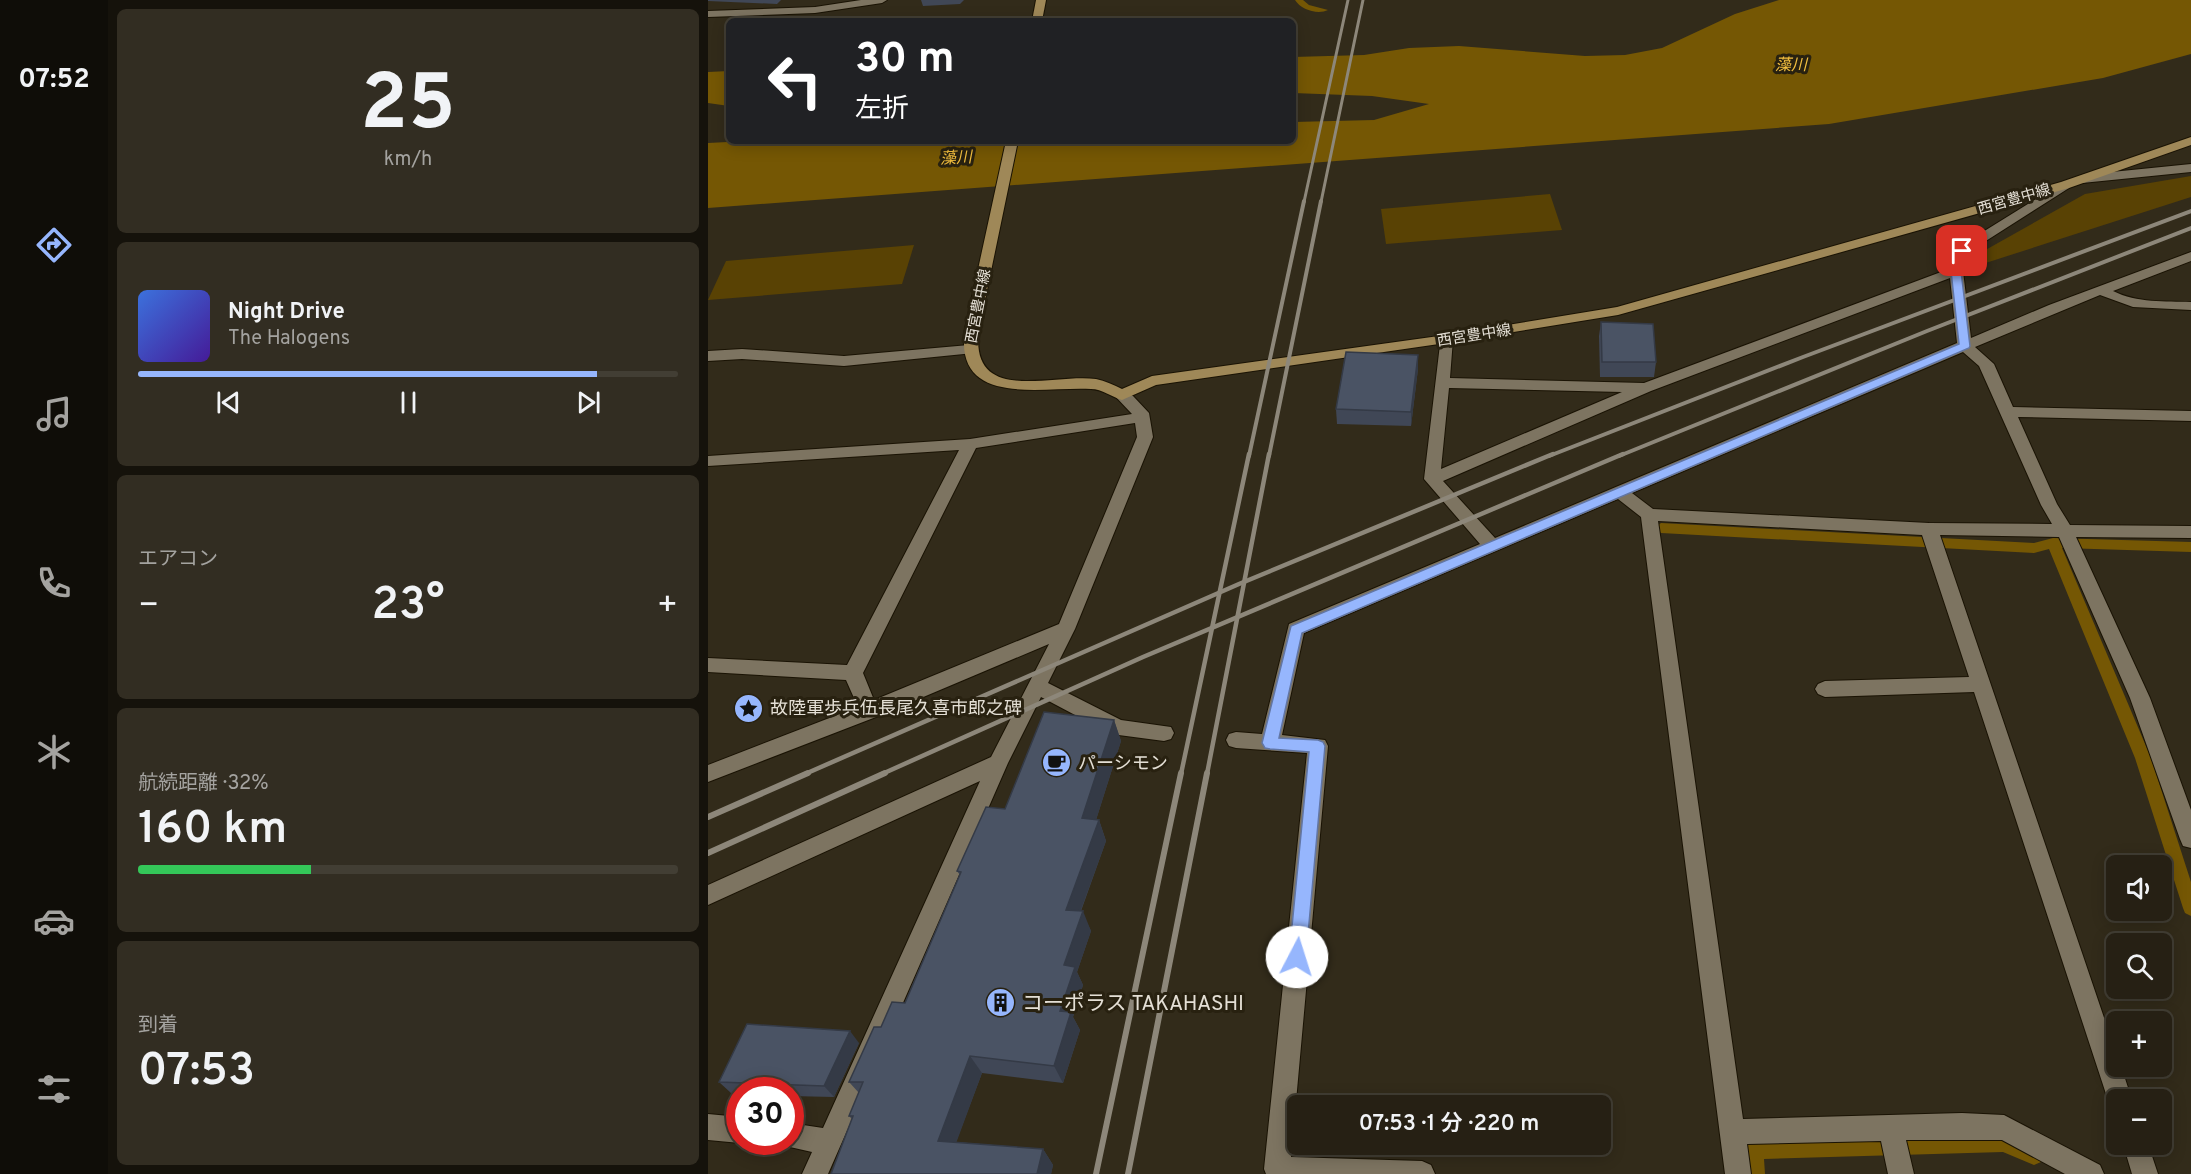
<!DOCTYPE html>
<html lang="ja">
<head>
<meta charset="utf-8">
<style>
	body { margin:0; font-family:Overpass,"Noto Sans JP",sans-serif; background:#322d22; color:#f1f3f6; height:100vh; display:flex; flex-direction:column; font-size:22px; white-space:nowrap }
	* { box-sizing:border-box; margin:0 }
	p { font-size:20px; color:#a4a3a0 }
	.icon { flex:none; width:33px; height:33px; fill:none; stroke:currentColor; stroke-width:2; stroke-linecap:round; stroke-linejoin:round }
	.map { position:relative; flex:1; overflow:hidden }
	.details { display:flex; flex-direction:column; gap:9px; padding:9px; background:#15120b; width:600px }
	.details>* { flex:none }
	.banner { position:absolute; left:18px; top:18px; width:570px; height:126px; border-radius:9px; box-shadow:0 3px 15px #0003,0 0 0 2px #423e34; background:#202124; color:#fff; overflow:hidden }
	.fabs { position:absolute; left:1398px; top:855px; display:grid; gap:12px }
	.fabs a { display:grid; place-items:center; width:66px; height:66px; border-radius:9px; background:#262014; box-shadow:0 3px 15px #0003,0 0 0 2px #423e34; font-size:30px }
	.speed { position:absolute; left:18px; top:1077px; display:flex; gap:12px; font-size:30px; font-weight:700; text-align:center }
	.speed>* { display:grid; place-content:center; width:78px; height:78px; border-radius:50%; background:#262014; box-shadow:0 3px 15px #0003,0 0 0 2px #423e34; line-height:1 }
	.speed .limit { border:9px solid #d22; background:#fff; color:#111 }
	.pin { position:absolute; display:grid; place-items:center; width:51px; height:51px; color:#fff; margin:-26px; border-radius:12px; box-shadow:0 3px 9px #0006 }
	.me { position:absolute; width:66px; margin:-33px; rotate:5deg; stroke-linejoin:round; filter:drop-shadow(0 0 4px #0008) }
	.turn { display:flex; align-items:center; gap:21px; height:126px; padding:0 30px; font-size:27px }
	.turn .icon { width:78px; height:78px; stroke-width:2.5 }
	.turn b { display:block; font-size:42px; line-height:51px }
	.big { font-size:45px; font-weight:600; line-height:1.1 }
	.details .card { flex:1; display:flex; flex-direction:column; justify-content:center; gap:9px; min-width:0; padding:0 21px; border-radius:9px; background:#322d22 }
	.details .dial { align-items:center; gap:0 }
	.dial b { font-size:78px; line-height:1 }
	.song { display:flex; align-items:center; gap:18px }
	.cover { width:72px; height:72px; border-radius:9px; background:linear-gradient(135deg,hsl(220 70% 55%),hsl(260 70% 35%)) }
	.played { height:6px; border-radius:3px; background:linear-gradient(90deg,#96b6fd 85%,#423e34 85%) }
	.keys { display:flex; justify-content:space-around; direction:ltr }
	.heat { display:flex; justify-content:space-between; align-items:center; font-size:33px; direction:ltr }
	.charge { height:9px; border-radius:4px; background:linear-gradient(90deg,#34c759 32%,#423e34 0) }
	.trip { position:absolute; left:579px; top:1095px; width:324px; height:60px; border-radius:9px; background:#262014; box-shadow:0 3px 15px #0003,0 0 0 2px #423e34; font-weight:600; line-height:60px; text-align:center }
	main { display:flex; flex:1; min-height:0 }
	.tabs { display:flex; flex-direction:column; width:108px; justify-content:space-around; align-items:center; background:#0f0d08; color:#a4a3a0 }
	.tabs .icon { width:42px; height:42px }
	.tabs .active { color:#96b6fd }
	.tabs b { font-size:27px; color:#f1f3f6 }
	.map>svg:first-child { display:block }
	.green { fill:#594204 }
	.water { fill:#755704 }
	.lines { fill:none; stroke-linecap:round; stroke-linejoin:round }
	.stream { fill:#755704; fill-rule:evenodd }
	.minor-casing { stroke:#1a1304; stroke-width:2 }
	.major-casing { stroke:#1a1304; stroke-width:2 }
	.minor { fill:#7d7461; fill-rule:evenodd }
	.major { fill:#9f8858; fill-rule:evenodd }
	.rail-far3 { stroke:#8d877a; stroke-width:3 }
	.rail-far2 { stroke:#8d877a; stroke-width:4 }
	.rail-far1 { stroke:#8d877a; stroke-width:4.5 }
	.rail { stroke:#8d877a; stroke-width:6 }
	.wall { fill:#404756 }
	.shaded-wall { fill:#343a46 }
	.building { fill:#4a5364; stroke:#343a46; stroke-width:1.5 }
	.route { fill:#96b6fd; stroke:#6276a4; stroke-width:1.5 }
	.labels { text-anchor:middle; stroke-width:6; stroke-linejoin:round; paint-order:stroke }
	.far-street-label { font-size:15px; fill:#e4dfd5; stroke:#282110 }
	.far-water-label { font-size:16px; font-style:italic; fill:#f2be3e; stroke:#282110 }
	.poi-label { font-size:18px; fill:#e4dfd5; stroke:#282110; text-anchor:start }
	.near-poi-label { font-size:21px; fill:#e4dfd5; stroke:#282110; text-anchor:start }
</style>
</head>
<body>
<main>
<nav class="tabs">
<b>07:52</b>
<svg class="icon active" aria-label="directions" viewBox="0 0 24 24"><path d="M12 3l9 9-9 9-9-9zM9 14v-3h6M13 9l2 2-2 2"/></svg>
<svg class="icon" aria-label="music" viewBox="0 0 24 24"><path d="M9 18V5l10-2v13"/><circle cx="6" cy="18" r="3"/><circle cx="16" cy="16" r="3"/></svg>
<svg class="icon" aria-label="phone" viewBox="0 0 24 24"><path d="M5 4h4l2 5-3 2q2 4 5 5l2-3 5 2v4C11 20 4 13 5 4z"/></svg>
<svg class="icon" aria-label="climate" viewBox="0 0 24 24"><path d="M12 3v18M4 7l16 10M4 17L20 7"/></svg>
<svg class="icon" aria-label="car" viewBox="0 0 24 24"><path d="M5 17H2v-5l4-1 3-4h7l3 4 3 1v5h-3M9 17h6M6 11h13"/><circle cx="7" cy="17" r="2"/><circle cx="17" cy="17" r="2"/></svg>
<svg class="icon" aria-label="filters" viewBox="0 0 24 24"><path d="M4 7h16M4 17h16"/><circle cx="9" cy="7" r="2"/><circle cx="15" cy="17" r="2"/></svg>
</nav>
<section class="details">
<div class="card dial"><b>25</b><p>km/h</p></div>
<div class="card">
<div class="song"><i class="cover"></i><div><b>Night Drive</b><p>The Halogens</p></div></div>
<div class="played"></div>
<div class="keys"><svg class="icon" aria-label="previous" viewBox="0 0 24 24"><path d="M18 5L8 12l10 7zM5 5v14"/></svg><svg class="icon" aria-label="pause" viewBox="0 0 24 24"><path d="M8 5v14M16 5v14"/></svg><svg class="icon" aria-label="next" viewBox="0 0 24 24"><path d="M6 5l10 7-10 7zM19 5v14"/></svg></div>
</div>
<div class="card"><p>エアコン</p>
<div class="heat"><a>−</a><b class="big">23°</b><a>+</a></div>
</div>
<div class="card"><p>航続距離 · 32%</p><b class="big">160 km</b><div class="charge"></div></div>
<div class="card"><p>到着</p><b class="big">07:53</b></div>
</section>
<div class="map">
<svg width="1483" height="1174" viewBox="0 0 1483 1174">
	<rect width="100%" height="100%" fill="#322b1a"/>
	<g class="green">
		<path d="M 1483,176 L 1483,197 L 1259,269 L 1265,257 L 1377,194 Z"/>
		<path d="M 842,194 L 854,230 L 678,244 L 673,209 Z"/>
		<path d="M 206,245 L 194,284 L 0,300 L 18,261 Z"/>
	</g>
	<g class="water">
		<path d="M 1071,0 L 1483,0 L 1483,54 L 1395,78 L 1121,124 L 0,208 L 0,143 L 39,141 L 585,141 L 585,122 L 666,120 L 721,104 L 664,96 L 585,93 L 585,57 L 656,55 L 701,48 L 751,46 L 877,56 L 917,55 L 954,48 L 1027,14 Z"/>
		<path d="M 21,71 L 21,106 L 0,103 L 0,72 Z"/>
	</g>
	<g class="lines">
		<g class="stream">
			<path d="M 587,0 L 595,0 L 601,5 L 620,10 C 610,15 593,10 587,0 Z"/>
			<path d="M 953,523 L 1326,543 L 1345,538 L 1483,542 L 1483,552 L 1354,548 L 1443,758 L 1483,882 L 1483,916 L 1477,913 L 1475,908 L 1427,758 L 1341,549 L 1326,553 L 953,533 L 947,528 Z"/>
			<path d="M 1295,1134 L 1333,1148 L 1336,1155 L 1333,1162 L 1326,1165 L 1295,1152 L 1056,1159 L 1057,1174 L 1037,1174 L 1036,1150 L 1039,1143 L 1046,1140 Z"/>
		</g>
		<defs>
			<g id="minor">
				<path d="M 153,0 L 179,0 L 174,3 L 107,13 L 0,17 L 0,11 L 107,7 Z"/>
				<path d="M 1483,164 L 1483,172 L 1374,183 L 1368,179 L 1374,175 Z"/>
				<path d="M 1357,181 L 1361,182 L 1363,185 L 1361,188 L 1259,253 L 1256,260 L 1255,271 L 1263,338 L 1341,305 L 1483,252 L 1483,261 L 1405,291 C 1429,303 1457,301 1483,302 L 1483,310 L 1425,307 L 1392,295 L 1267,347 L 1286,364 L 1305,407 L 1483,411 L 1483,421 L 1310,417 L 1349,504 L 1362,525 L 1483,526 L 1483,538 L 1368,537 L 1442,698 L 1483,810 L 1483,848 L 1475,846 L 1472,839 L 1422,698 L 1351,537 L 1232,535 L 1408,1053 L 1408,1066 L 1413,1066 L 1424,1100 L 1408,1100 L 1408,1111 L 1403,1109 L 1400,1100 L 1266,692 L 1117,697 L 1110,694 L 1107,689 L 1110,684 L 1117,681 L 1261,677 L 1214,535 L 950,521 L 1035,1119 L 1254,1113 L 1296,1115 L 1392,1165 L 1396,1174 L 1357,1174 L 1294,1140 L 1198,1140 L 1206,1174 L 1180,1174 L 1173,1141 L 1039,1144 L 1043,1174 L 1017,1174 L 933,517 L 910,499 L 596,633 L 574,735 L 617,740 L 620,746 L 583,1157 L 714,1161 L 723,1165 L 727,1174 L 558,1174 L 556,1169 L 599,753 L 528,748 L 521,746 L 518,740 L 521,734 L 528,732 L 554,734 L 581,624 L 772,544 L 716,479 L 733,336 L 738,335 L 745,339 L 742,378 L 936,383 L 1241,269 L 1242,260 L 1249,248 ZM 1242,278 L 1249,343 L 787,538 L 735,481 L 943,391 ZM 1255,352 L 1271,366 L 1333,505 L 1344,524 L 1221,523 L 945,509 L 924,493 ZM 741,388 L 914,392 L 733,469 Z"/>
				<path d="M 261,345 L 266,347 L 268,350 L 266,353 L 136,366 L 34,359 L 0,361 L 0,351 L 34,349 L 136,356 Z"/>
				<path d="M 414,390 L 425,396 L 441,413 L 445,437 L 367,629 L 340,683 L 413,720 L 463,727 L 466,733 L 463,739 L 456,741 L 403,734 L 333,697 L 300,763 L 120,1174 L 94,1174 L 104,1152 L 73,1145 L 72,1142 L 82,1142 L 82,1123 L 115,1128 L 272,781 L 0,905 L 0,885 L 283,757 L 341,644 L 168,717 L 0,782 L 0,765 L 150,707 L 138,680 L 0,672 L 0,658 L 139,665 L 251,450 L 0,466 L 0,456 L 262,439 L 424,414 L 406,395 ZM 427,423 L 429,437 L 351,624 L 166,700 L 155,673 L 268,448 Z"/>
				<path d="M 0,1114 L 32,1117 L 32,1142 L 35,1142 L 32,1143 L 0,1140 Z"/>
				<path d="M 1415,1144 L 1440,1144 L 1450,1174 L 1424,1174 Z"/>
			</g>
			<g id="major">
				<path d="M 328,0 L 338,0 L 334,21 L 324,21 Z"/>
				<path d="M 1483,137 L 1483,145 L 1361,188 L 910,315 L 738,343 L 448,385 L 414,400 C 404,397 394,389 383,389 C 335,386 245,409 257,329 L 298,141 L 310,141 L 271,329 C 261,406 344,373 388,379 C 397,381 406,385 414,389 L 444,376 L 738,335 L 909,307 L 1353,182 Z"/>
			</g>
		</defs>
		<use href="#minor" class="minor-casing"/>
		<use href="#major" class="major-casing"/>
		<use href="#minor" class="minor"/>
		<use href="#major" class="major"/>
		<g class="rail-far3">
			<path d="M 596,202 L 640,0"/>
			<path d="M 613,202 L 655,0"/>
		</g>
		<g class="rail-far2">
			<path d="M 541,456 L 596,201"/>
			<path d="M 561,456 L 613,201"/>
			<path d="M 841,456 L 1095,357 L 1483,211"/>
			<path d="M 911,456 L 1219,331 L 1483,228"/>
		</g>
		<g class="rail-far1">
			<path d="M 97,774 L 531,584 L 845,454"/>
			<path d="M 174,774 L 435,657 L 915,454"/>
			<path d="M 473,774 L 541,454"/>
			<path d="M 499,774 L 561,454"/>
		</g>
		<g class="rail">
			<path d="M 0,817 L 100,773"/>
			<path d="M 0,853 L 177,773"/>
			<path d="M 388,1174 L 473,773"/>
			<path d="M 420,1174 L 499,773"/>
		</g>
	</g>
	<g class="wall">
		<path d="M 0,0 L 73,0 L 69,4 L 0,1 Z"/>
		<path d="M 213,0 L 256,0 L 252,4 L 215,6 Z"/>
		<path d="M 893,322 L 948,362 L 946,377 L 892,377 L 891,336 Z"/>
		<path d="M 710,355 L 710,369 L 703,426 L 629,424 L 628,409 Z"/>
		<path d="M 406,720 L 413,741 L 388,820 L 391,820 L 398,841 L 373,911 L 383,931 L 369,972 L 375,985 L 365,1017 L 372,1030 L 355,1083 L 274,1073 L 248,1142 L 335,1149 L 345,1165 L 343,1174 L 123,1174 L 144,1119 L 141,1116 L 151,1093 L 141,1082 L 173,1027 L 197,1003 L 252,875 L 249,871 L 297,809 Z"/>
		<path d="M 151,1043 L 126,1097 L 82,1096 L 82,1090 L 32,1090 L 32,1093 L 23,1093 L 11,1082 Z"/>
	</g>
	<g class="shaded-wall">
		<path d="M 710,355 L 710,369 L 703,426 L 703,412 Z"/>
		<path d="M 406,720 L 413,741 L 382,839 L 374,818 Z"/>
		<path d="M 391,820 L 398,841 L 366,929 L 358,910 Z"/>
		<path d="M 375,911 L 383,931 L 369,972 L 375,985 L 365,1017 L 372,1030 L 355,1083 L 346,1066 L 356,965 Z"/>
		<path d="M 142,1031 L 151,1043 L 126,1097 L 116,1086 Z"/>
		<path d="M 262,1056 L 274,1073 L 243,1157 L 230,1141 Z"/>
		<path d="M 335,1149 L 345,1165 L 343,1174 L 329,1174 Z"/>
	</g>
	<g class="building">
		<path d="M 893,322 L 945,324 L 948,362 L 894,362 Z"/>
		<path d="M 638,352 L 710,355 L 703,412 L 628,409 Z"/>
		<path d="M 336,712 L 406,720 L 374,818 L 391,820 L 358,910 L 375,911 L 356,965 L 367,967 L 352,1011 L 363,1012 L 346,1066 L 262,1056 L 230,1141 L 335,1149 L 329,1174 L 123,1174 L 145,1116 L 141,1116 L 155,1082 L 141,1082 L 166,1027 L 173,1027 L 184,1002 L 197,1003 L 253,872 L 249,871 L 278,807 L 297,809 Z"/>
		<path d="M 39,1024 L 142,1031 L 116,1086 L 11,1082 Z"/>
	</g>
	<path class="route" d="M 1254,248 L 1259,251 L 1254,260 L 1253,271 L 1262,346 L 1261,348 L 594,633 L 571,738 L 610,740 L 615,742 L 617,746 L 598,957 L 595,963 L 589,966 L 583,963 L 581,957 L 601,752 L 562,749 L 557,748 L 554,743 L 583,626 L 1251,344 L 1243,271 L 1244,260 L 1250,249 Z"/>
	<defs>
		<symbol id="sight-disc" viewBox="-11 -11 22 22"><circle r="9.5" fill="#96b6fd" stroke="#282110"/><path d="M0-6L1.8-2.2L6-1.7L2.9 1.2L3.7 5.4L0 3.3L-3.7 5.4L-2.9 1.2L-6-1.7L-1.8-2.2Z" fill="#111"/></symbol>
		<symbol id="cafe-disc" viewBox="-11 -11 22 22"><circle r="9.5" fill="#96b6fd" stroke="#282110"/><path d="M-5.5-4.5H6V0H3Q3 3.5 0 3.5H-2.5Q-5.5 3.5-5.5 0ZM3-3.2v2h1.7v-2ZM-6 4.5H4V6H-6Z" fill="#111"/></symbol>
		<symbol id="building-disc" viewBox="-11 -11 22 22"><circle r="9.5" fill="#96b6fd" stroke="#282110"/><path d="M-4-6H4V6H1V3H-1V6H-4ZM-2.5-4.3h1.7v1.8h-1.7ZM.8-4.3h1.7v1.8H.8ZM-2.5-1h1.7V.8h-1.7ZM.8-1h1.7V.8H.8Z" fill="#111"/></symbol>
	</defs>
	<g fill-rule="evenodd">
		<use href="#sight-disc" x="24" y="692" width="33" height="33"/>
		<use href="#cafe-disc" x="332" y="746" width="33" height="33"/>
		<use href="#building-disc" x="276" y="986" width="33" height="33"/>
	</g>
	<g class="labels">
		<g class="far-street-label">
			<text transform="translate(1306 199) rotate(-16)" y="5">西宮豊中線</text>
			<text transform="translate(270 306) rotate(-79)" y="5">西宮豊中線</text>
			<text transform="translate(766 335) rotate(-9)" y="5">西宮豊中線</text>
		</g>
		<g class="far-water-label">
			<text x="1083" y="70">藻川</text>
			<text transform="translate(248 157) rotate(-3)" y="6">藻川</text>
		</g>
		<g class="poi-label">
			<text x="62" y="714">故陸軍歩兵伍長尾久喜市郎之碑</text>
			<text x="370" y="769">パーシモン</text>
		</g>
		<g class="near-poi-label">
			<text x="314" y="1010">コーポラス TAKAHASHI</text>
		</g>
	</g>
</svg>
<div class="fabs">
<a><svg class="icon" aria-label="sound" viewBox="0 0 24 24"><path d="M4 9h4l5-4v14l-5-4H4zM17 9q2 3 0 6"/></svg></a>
<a><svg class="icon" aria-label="search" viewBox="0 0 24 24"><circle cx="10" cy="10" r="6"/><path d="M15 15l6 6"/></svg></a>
<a>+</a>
<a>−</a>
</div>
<div class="speed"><div class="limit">30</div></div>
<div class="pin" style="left:1254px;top:251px;background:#d93025"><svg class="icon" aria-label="arrive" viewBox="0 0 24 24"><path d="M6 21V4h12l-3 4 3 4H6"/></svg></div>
<svg class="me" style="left:589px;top:957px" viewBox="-20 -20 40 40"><circle r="19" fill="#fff"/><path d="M0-13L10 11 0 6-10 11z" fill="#96b6fd"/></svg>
<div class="trip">07:53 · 1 分 · 220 m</div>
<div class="banner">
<div class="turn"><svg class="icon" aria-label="left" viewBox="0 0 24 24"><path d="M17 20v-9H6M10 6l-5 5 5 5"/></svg><div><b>30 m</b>左折</div></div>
</div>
</div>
</main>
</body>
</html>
